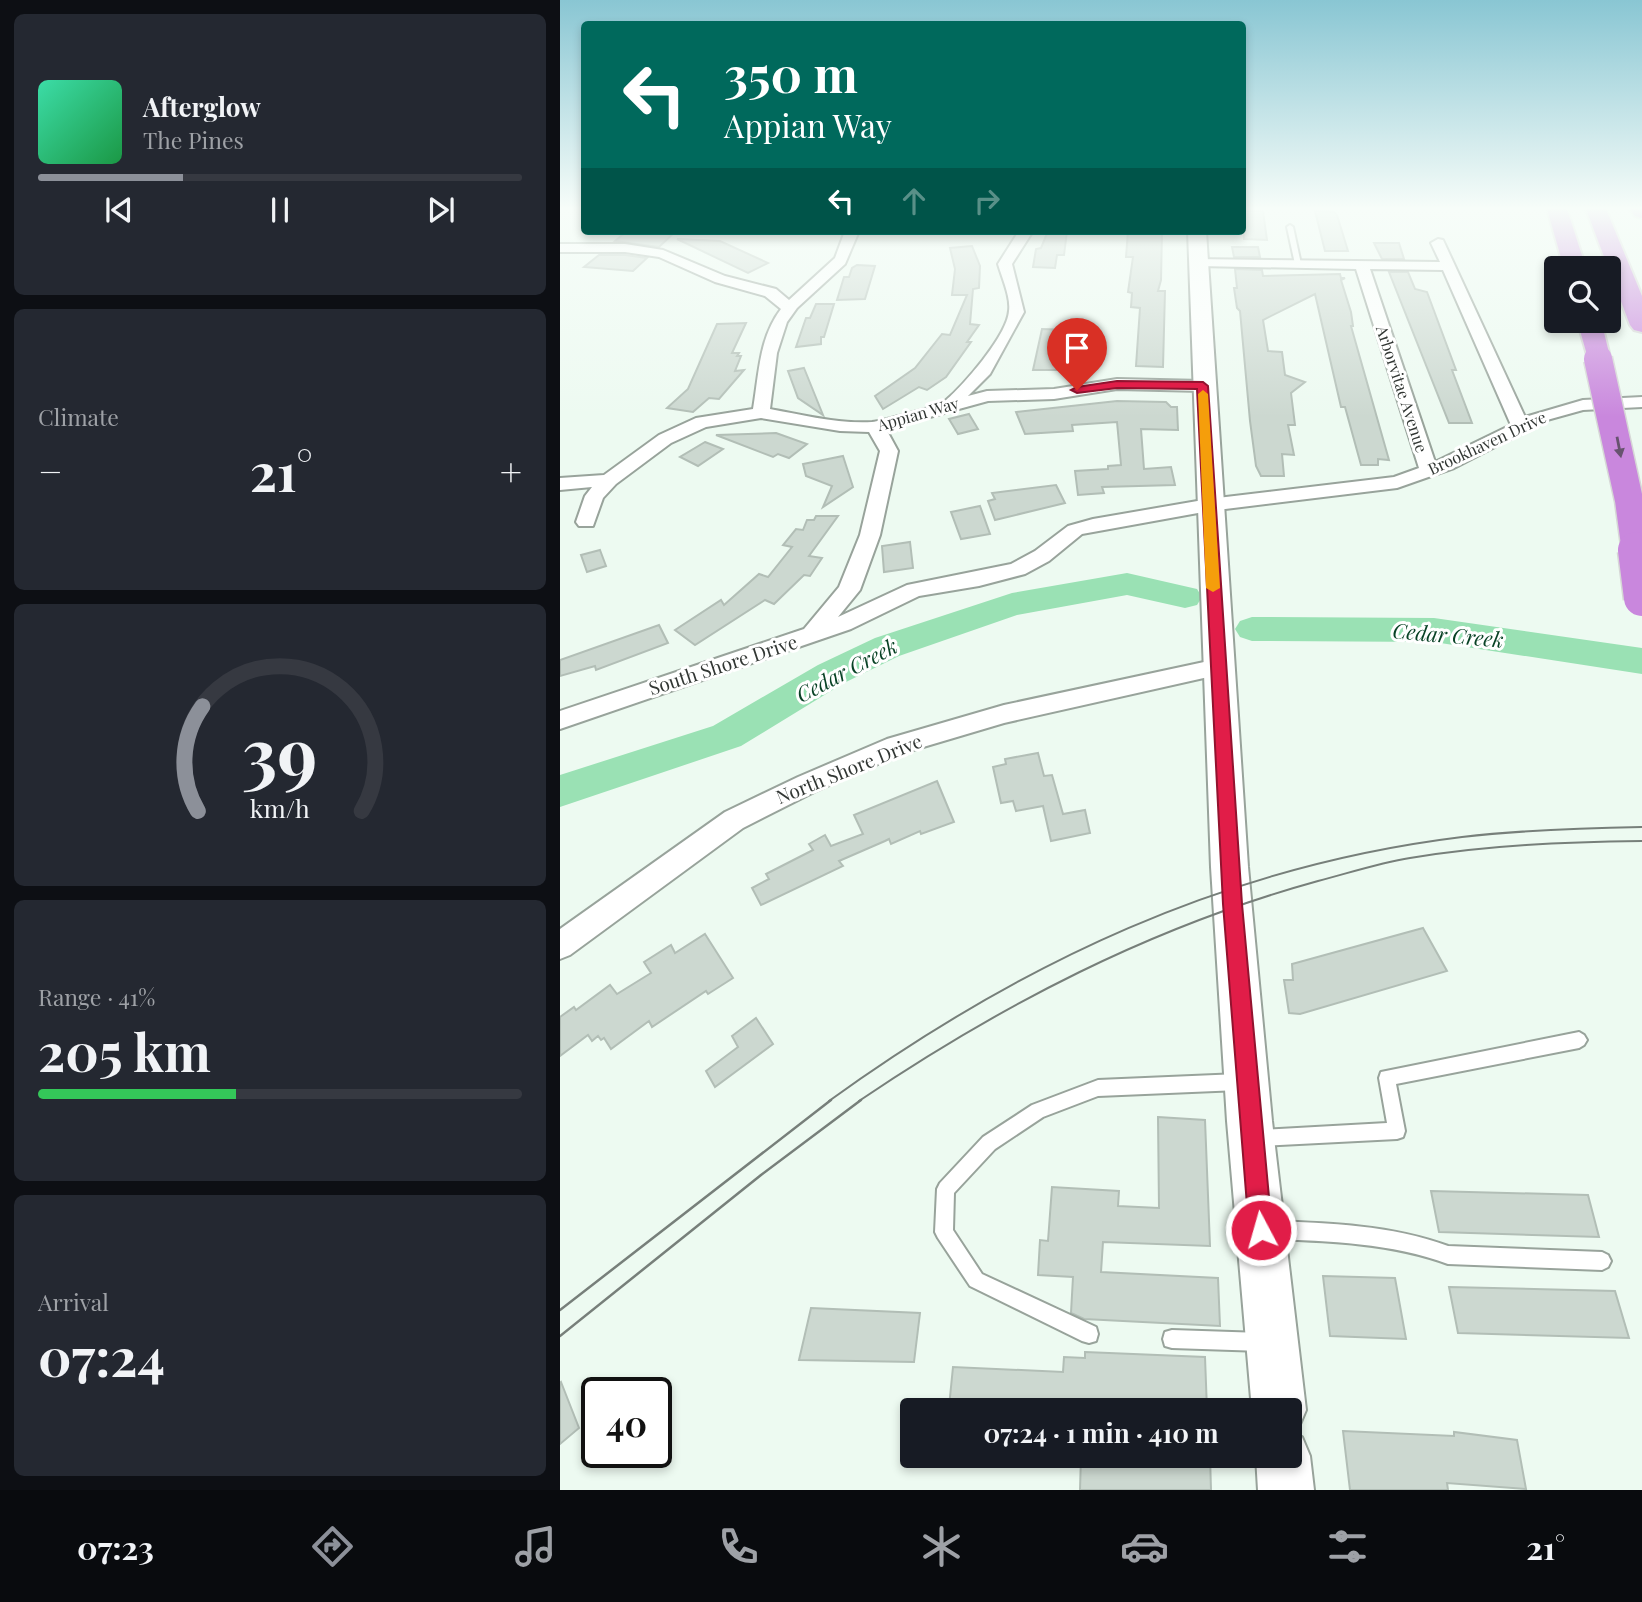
<!DOCTYPE html>
<html lang="en">
<head>
<meta charset="utf-8">
<style>
	body { margin:0; font-family:"Playfair Display",serif; background:#242831; color:#f1f3f6; height:100vh; display:flex; flex-direction:column; font-size:26px; white-space:nowrap }
	* { box-sizing:border-box; margin:0 }
	p { font-size:23px; color:#9ea1a6 }
	.icon { flex:none; width:38px; height:38px; fill:none; stroke:currentColor; stroke-width:2; stroke-linecap:round; stroke-linejoin:round }
	.map { position:relative; flex:1; overflow:hidden }
	.panel { display:flex; flex-direction:column; gap:14px; padding:14px; background:#0d0f14; width:560px }
	.panel>* { flex:none }
	.hud { position:absolute; left:21px; top:21px; width:665px; height:214px; border-radius:7px; box-shadow:0 4px 10px #0003; background:#00695c; color:#fff; overflow:hidden }
	.tools { position:absolute; left:984px; top:256px; display:grid; gap:14px }
	.tools a { display:grid; place-items:center; width:77px; height:77px; border-radius:7px; background:#171b24; box-shadow:0 4px 10px #0003; font-size:35px }
	.speed { position:absolute; left:21px; top:1377px; display:flex; gap:14px; font-size:35px; font-weight:700; text-align:center }
	.speed>* { display:grid; place-content:center; width:91px; height:91px; border-radius:50%; background:#171b24; box-shadow:0 4px 10px #0003; line-height:1 }
	.speed .limit { border:4px solid #111; border-radius:10px; background:#fff; color:#111 }
	.pin { position:absolute; display:grid; place-items:center; width:60px; height:60px; color:#fff; margin:-72px -30px; border-radius:50% 50% 50% 0; rotate:-45deg; box-shadow:0 0 7px #0007 }
	.pin .icon { rotate:45deg }
	.me { position:absolute; width:77px; margin:-38px; rotate:354deg; stroke-linejoin:round; filter:drop-shadow(0 0 5px #0008) }
	.turn { display:flex; align-items:center; gap:24px; height:147px; padding:0 28px; font-size:32px }
	.turn .icon { width:91px; height:91px; stroke-width:2.5 }
	.turn b { display:block; font-size:49px; line-height:60px }
	.lanes { display:flex; align-items:center; height:66px; padding:0 28px; background:#0003; justify-content:center; gap:35px; direction:ltr }
	.lanes .off { opacity:.35 }
	.big { font-size:52px; font-weight:700; line-height:1.1 }
	.panel .widget { flex:1; display:flex; flex-direction:column; justify-content:center; gap:10px; min-width:0; padding:0 24px; border-radius:10px; background:#242831 }
	.panel .dial { align-items:center; gap:0 }
	.dial svg { height:182px; overflow:visible; fill:none; stroke:#363941; stroke-width:7; stroke-linecap:round; text-anchor:middle }
	.dial text { fill:#f1f3f6; stroke:none }
	.song { display:flex; align-items:center; gap:21px }
	.cover { width:84px; height:84px; border-radius:10px; background:linear-gradient(135deg,hsl(160 70% 55%),hsl(140 70% 35%)) }
	.played { height:7px; border-radius:4px; background:linear-gradient(90deg,#8c9099 30%,#363941 30%) }
	.keys { display:flex; justify-content:space-around; direction:ltr }
	.heat { display:flex; justify-content:space-between; align-items:center; font-size:38px; direction:ltr }
	.charge { height:10px; border-radius:5px; background:linear-gradient(90deg,#34c759 41%,#363941 0) }
	.trip { position:absolute; left:340px; top:1398px; width:402px; height:70px; border-radius:7px; background:#171b24; box-shadow:0 4px 10px #0003; font-weight:700; line-height:70px; text-align:center }
	.dock { display:flex; height:112px; justify-content:space-around; align-items:center; background:#090b0e; color:#9ea1a6 }
	.dock .icon { width:49px; height:49px }
	.dock .selected { color:#8c9099 }
	.dock b { font-size:32px; color:#f1f3f6 }
	main { display:flex; flex:1; min-height:0 }
	.map>svg:first-child { display:block }
	.lines { fill:none; stroke-linecap:round; stroke-linejoin:round }
	.river { fill:#9ae1b4; fill-rule:evenodd }
	.building { fill:#ccd8d0; stroke:#b2beb6; stroke-width:2 }
	.lane-casing { stroke:#98a39b; stroke-width:4 }
	.street-casing { stroke:#98a39b; stroke-width:4 }
	.secondary-casing { stroke:#98a39b; stroke-width:4 }
	.highway-casing { stroke:#d6d7d6; stroke-width:4 }
	.lane { fill:#fff; fill-rule:evenodd }
	.street { fill:#fff; fill-rule:evenodd }
	.secondary { fill:#fff; fill-rule:evenodd }
	.highway { fill:#c987dd; fill-rule:evenodd }
	.tram-far1 { stroke:#777f7a; stroke-width:2 }
	.tram { stroke:#777f7a; stroke-width:2.5 }
	.highway-bridge-far2-casing { stroke:#d6d7d6; stroke-width:24; stroke-linecap:butt }
	.highway-bridge-far1-casing { stroke:#d6d7d6; stroke-width:31; stroke-linecap:butt }
	.highway-bridge-casing { stroke:#d6d7d6; stroke-width:39; stroke-linecap:butt }
	.highway-bridge-far2 { stroke:#c987dd; stroke-width:22 }
	.highway-bridge-far1 { stroke:#c987dd; stroke-width:28 }
	.highway-bridge { stroke:#c987dd; stroke-width:36 }
	.oneway { fill:#67536f }
	.route { fill:#e11d48; stroke:#92132f; stroke-width:2 }
	.slow { fill:#f59e0b }
	.labels { text-anchor:middle; stroke-width:6; stroke-linejoin:round; paint-order:stroke }
	.far-street-label { font-size:16px; fill:#323734; stroke:#fff }
	.street-label { font-size:19px; fill:#323734; stroke:#fff }
	.water-label { font-size:21px; font-style:italic; fill:#084225; stroke:#fff }
</style>
</head>
<body>
<main>
<section class="panel">
<div class="widget">
<div class="song"><i class="cover"></i><div><b>Afterglow</b><p>The Pines</p></div></div>
<div class="played"></div>
<div class="keys"><svg class="icon" aria-label="previous" viewBox="0 0 24 24"><path d="M18 5L8 12l10 7zM5 5v14"/></svg><svg class="icon" aria-label="pause" viewBox="0 0 24 24"><path d="M8 5v14M16 5v14"/></svg><svg class="icon" aria-label="next" viewBox="0 0 24 24"><path d="M6 5l10 7-10 7zM19 5v14"/></svg></div>
</div>
<div class="widget"><p>Climate</p>
<div class="heat"><a>−</a><b class="big">21°</b><a>+</a></div>
</div>
<div class="widget dial"><svg viewBox="0 0 100 80">
<path d="M14 69A42 42 0 1 1 86 69"/>
<path d="M14 69A42 42 0 0 1 16 23" stroke="#8c9099"/>
<text x="50" y="56" font-size="32" font-weight="700">39</text>
<text x="50" y="72" font-size="11">km/h</text>
</svg></div>
<div class="widget"><p>Range · 41%</p><b class="big">205 km</b><div class="charge"></div></div>
<div class="widget"><p>Arrival</p><b class="big">07:24</b></div>
</section>
<div class="map">
<svg width="1082" height="1490" viewBox="0 0 1082 1490">
	<rect width="100%" height="100%" fill="#edfaf1"/>
	<g class="lines">
		<g class="river">
			<path d="M 567,573 L 637,589 L 642,597 L 637,605 L 625,608 L 567,595 L 457,615 L 339,656 L 284,683 L 181,746 L 0,807 L 0,775 L 153,726 L 258,665 L 315,638 L 452,593 Z"/>
			<path d="M 692,617 L 874,618 L 1082,648 L 1082,674 L 874,642 L 692,641 L 680,637 L 675,629 L 680,621 Z"/>
		</g>
	</g>
	<g class="building">
		<path d="M 682,210 L 703,211 L 707,240 L 684,239 Z"/>
		<path d="M 755,211 L 774,212 L 777,215 L 788,251 L 765,251 Z"/>
		<path d="M 67,231 L 116,231 L 99,247 L 55,241 Z"/>
		<path d="M 488,231 L 507,231 L 504,255 L 497,255 L 495,268 L 473,267 L 476,249 L 481,248 Z"/>
		<path d="M 568,231 L 602,231 L 601,280 L 598,291 L 605,291 L 603,367 L 576,366 L 580,308 L 571,307 L 572,293 L 568,292 L 573,257 L 566,257 Z"/>
		<path d="M 117,239 L 160,241 L 208,263 L 188,273 Z"/>
		<path d="M 814,243 L 839,243 L 844,259 L 822,259 Z"/>
		<path d="M 412,246 L 420,266 L 419,288 L 413,289 L 410,324 L 419,325 L 407,342 L 411,342 L 386,377 L 367,390 L 359,387 L 323,409 L 315,396 L 355,368 L 382,334 L 390,335 L 407,295 L 392,295 L 395,269 L 390,248 Z"/>
		<path d="M 672,247 L 698,247 L 700,257 L 674,257 Z"/>
		<path d="M 39,255 L 65,255 L 87,258 L 73,271 L 24,267 Z"/>
		<path d="M 297,265 L 315,266 L 305,299 L 277,300 L 284,277 L 289,277 L 292,268 Z"/>
		<path d="M 675,269 L 702,270 L 703,276 L 780,274 L 781,278 L 785,278 L 781,280 L 791,312 L 793,326 L 791,326 L 829,460 L 818,459 L 818,465 L 801,465 L 785,407 L 781,407 L 755,294 L 703,320 L 708,351 L 722,352 L 725,375 L 745,382 L 731,393 L 735,425 L 728,425 L 734,455 L 722,454 L 724,476 L 701,476 L 696,466 L 690,421 L 680,311 L 677,308 L 674,288 L 677,288 Z"/>
		<path d="M 829,272 L 848,272 L 855,289 L 867,292 L 896,370 L 892,370 L 912,423 L 889,423 Z"/>
		<path d="M 256,304 L 274,304 L 264,337 L 261,337 L 261,344 L 236,347 L 246,318 L 250,318 Z"/>
		<path d="M 186,323 L 172,353 L 179,353 L 177,356 L 181,356 L 175,371 L 184,370 L 159,399 L 149,398 L 133,412 L 107,408 L 128,389 L 157,324 Z"/>
		<path d="M 482,329 L 510,330 L 505,353 L 517,354 L 509,370 L 473,370 Z"/>
		<path d="M 244,368 L 263,415 L 238,398 L 228,371 Z"/>
		<path d="M 557,401 L 606,402 L 611,407 L 617,407 L 618,430 L 581,429 L 584,469 L 611,467 L 615,485 L 542,487 L 544,493 L 518,495 L 515,471 L 548,469 L 548,466 L 561,465 L 557,422 L 512,425 L 513,431 L 465,434 L 456,412 Z"/>
		<path d="M 409,414 L 418,429 L 398,434 L 389,419 Z"/>
		<path d="M 216,433 L 247,444 L 229,458 L 218,454 L 213,457 L 156,435 Z"/>
		<path d="M 145,442 L 163,449 L 138,466 L 120,457 Z"/>
		<path d="M 283,456 L 293,487 L 263,507 L 272,486 L 246,476 L 243,464 Z"/>
		<path d="M 496,485 L 505,503 L 435,520 L 428,501 L 435,499 L 432,493 Z"/>
		<path d="M 420,506 L 430,534 L 401,539 L 391,512 Z"/>
		<path d="M 256,516 L 278,516 L 249,556 L 262,558 L 250,576 L 244,575 L 214,604 L 205,600 L 135,645 L 115,630 L 161,600 L 164,605 L 199,574 L 208,577 L 232,547 L 223,545 L 236,529 L 243,530 L 247,520 L 254,520 Z"/>
		<path d="M 350,542 L 353,568 L 324,572 L 322,546 Z"/>
		<path d="M 40,550 L 46,566 L 27,572 L 21,555 Z"/>
		<path d="M 99,625 L 108,643 L 36,670 L 35,666 L 0,676 L 0,660 Z"/>
		<path d="M 478,753 L 484,776 L 492,775 L 503,814 L 525,810 L 530,833 L 491,841 L 483,806 L 456,811 L 453,801 L 441,803 L 433,767 L 446,764 L 445,759 Z"/>
		<path d="M 377,781 L 394,822 L 361,834 L 360,831 L 331,844 L 329,839 L 325,841 L 279,861 L 283,866 L 201,905 L 192,888 L 209,879 L 206,874 L 253,850 L 249,844 L 265,835 L 271,846 L 303,834 L 294,815 Z"/>
		<path d="M 863,928 L 887,971 L 740,1014 L 729,1013 L 724,980 L 733,980 L 732,964 Z"/>
		<path d="M 145,934 L 173,978 L 148,994 L 146,991 L 92,1027 L 89,1021 L 51,1049 L 44,1038 L 41,1040 L 38,1036 L 32,1041 L 28,1035 L 0,1056 L 0,1017 L 14,1007 L 16,1010 L 50,985 L 57,994 L 91,973 L 84,962 L 111,945 L 115,953 Z"/>
		<path d="M 196,1018 L 213,1044 L 155,1087 L 146,1071 L 178,1047 L 172,1036 Z"/>
		<path d="M 598,1117 L 645,1120 L 650,1246 L 543,1242 L 541,1272 L 658,1278 L 660,1326 L 524,1319 L 511,1313 L 513,1277 L 478,1275 L 480,1240 L 488,1241 L 492,1187 L 559,1191 L 558,1206 L 599,1208 Z"/>
		<path d="M 871,1191 L 1028,1195 L 1039,1237 L 879,1232 Z"/>
		<path d="M 763,1276 L 835,1278 L 846,1339 L 770,1336 Z"/>
		<path d="M 889,1287 L 1055,1291 L 1069,1338 L 898,1333 Z"/>
		<path d="M 251,1308 L 360,1313 L 354,1362 L 239,1360 Z"/>
		<path d="M 525,1352 L 645,1357 L 647,1410 L 482,1410 L 389,1407 L 393,1367 L 503,1372 L 504,1357 L 525,1358 Z"/>
		<path d="M 1,1382 L 19,1428 L 0,1444 L 0,1383 Z"/>
		<path d="M 783,1431 L 894,1436 L 894,1432 L 957,1440 L 966,1489 L 887,1483 L 888,1490 L 790,1490 Z"/>
		<path d="M 521,1456 L 650,1456 L 651,1490 L 520,1490 Z"/>
	</g>
	<g class="lines">
		<defs>
			<g id="lane">
				<path d="M 730,225 L 733,227 L 741,264 L 738,266 L 735,264 L 727,227 Z"/>
				<path d="M 1019,1032 L 1024,1035 L 1027,1040 L 1024,1045 L 1019,1048 L 836,1084 L 845,1131 L 843,1137 L 837,1139 L 699,1146 L 693,1144 L 691,1138 L 693,1132 L 699,1130 L 827,1123 L 819,1078 L 821,1072 Z"/>
				<path d="M 679,1074 L 685,1076 L 687,1082 L 685,1088 L 679,1090 L 538,1096 L 483,1117 L 435,1149 L 394,1193 L 393,1230 L 422,1274 L 536,1327 L 538,1334 L 536,1341 L 529,1343 L 522,1341 L 410,1286 L 378,1238 L 375,1232 L 377,1189 L 380,1183 L 423,1137 L 472,1105 L 538,1080 Z"/>
				<path d="M 708,1221 C 768,1223 831,1225 888,1246 L 1042,1252 L 1048,1255 L 1051,1261 L 1048,1267 L 1042,1270 L 888,1264 C 831,1243 768,1241 708,1239 L 702,1236 L 699,1230 L 702,1224 Z"/>
				<path d="M 612,1330 L 702,1333 L 709,1335 L 711,1342 L 709,1349 L 702,1351 L 612,1348 L 605,1346 L 603,1339 L 605,1332 Z"/>
			</g>
			<g id="street">
				<path d="M 285,231 L 299,231 L 285,264 L 237,308 L 227,322 L 217,353 L 210,409 C 243,415 278,424 312,422 C 321,421 379,406 384,402 C 403,386 447,336 449,311 C 451,297 442,278 438,264 L 459,231 L 473,231 L 452,264 L 464,312 L 430,374 L 408,396 L 427,391 L 494,389 L 557,379 L 643,381 L 651,386 L 643,391 L 557,389 L 494,399 L 428,401 L 326,429 L 338,451 L 320,535 L 300,590 L 278,617 L 347,585 L 451,564 L 475,551 L 508,526 L 533,519 L 649,499 L 834,477 L 859,468 L 796,269 L 638,266 L 633,265 L 633,259 L 880,262 L 871,243 L 878,239 L 883,240 L 965,417 L 1023,400 L 1082,397 L 1082,407 L 1023,410 L 987,420 L 894,468 L 837,488 L 649,511 L 522,534 L 489,561 L 465,574 L 419,586 L 359,596 L 291,629 L 0,729 L 0,711 L 244,629 L 279,587 L 300,535 L 320,451 L 309,432 L 280,431 L 201,418 L 146,427 L 111,443 L 56,484 L 43,498 L 33,526 L 19,526 L 16,522 L 25,496 L 32,487 L 0,490 L 0,478 L 44,475 L 99,435 L 136,418 L 193,409 C 199,374 199,338 221,309 L 205,296 L 155,282 L 99,257 L 65,252 L 0,252 L 0,244 L 65,244 L 103,250 L 165,276 L 216,289 L 229,300 L 275,258 ZM 810,269 L 883,270 L 951,425 L 875,462 Z"/>
				<path d="M 658,659 L 666,661 L 669,667 L 666,673 L 444,723 L 343,753 L 256,791 L 183,828 L 10,955 L 0,959 L 0,929 L 165,812 L 238,777 L 327,739 L 444,705 Z"/>
			</g>
			<path id="secondary" d="M 628,231 L 646,231 L 688,867 L 712,1121 L 746,1410 L 738,1429 L 731,1432 L 742,1437 L 750,1456 L 754,1490 L 698,1490 L 696,1456 L 730,1456 L 730,1410 L 692,1410 L 667,1121 L 651,867 Z"/>
			<g id="highway">
				<path d="M 987,209 L 1007,209 L 1026,268 L 1004,268 Z"/>
				<path d="M 1026,209 L 1046,209 L 1082,296 L 1082,332 L 1074,330 L 1070,325 Z"/>
				<path d="M 1070,209 L 1082,209 L 1082,218 L 1075,216 Z"/>
				<path d="M 1017,320 L 1041,320 L 1050,357 L 1047,362 L 1038,364 L 1029,362 Z"/>
			</g>
		</defs>
		<use href="#lane" class="lane-casing"/>
		<use href="#street" class="street-casing"/>
		<use href="#secondary" class="secondary-casing"/>
		<use href="#highway" class="highway-casing"/>
		<use href="#lane" class="lane"/>
		<use href="#street" class="street"/>
		<use href="#secondary" class="secondary"/>
		<use href="#highway" class="highway"/>
		<g class="tram-far1">
			<path d="M 269,1101 C 460,963 665,866 902,837 C 962,830 1022,828 1082,827"/>
			<path d="M 299,1101 C 441,1005 591,927 758,881 C 789,873 819,863 850,858 C 927,845 1005,842 1082,841"/>
		</g>
		<g class="tram">
			<path d="M 0,1310 L 271,1100"/>
			<path d="M 0,1336 L 201,1175 L 301,1100"/>
		</g>
		<defs>
			<path id="highway-bridge-far2" d="M 1038,357 L 1039,360"/>
			<path id="highway-bridge-far1" d="M 1038,359 L 1069,500 L 1076,552"/>
			<path id="highway-bridge" d="M 1076,550 L 1082,598"/>
		</defs>
		<use href="#highway-bridge-far2" class="highway-bridge-far2-casing"/>
		<use href="#highway-bridge-far1" class="highway-bridge-far1-casing"/>
		<use href="#highway-bridge" class="highway-bridge-casing"/>
		<use href="#highway-bridge-far2" class="highway-bridge-far2"/>
		<use href="#highway-bridge-far1" class="highway-bridge-far1"/>
		<use href="#highway-bridge" class="highway-bridge"/>
	</g>
	<defs><path id="oneway-solid" d="M-6-.8H1V-3.2L6.5 0L1 3.2V.8H-6Z" transform="scale(1.75)"/></defs>
	<use class="oneway" href="#oneway-solid" transform="translate(1059 447) rotate(79)"/>
	<linearGradient id="sky" x2="0" y2="1"><stop stop-color="#89c6d3"/><stop offset="0.5" stop-color="#f7fdf9"/><stop offset="1" stop-color="#f7fdf9" stop-opacity="0"/></linearGradient>
	<rect width="1082" height="417" fill="url(#sky)"/>
	<path class="route" d="M 557,381 L 643,382 L 648,386 L 682,904 L 712,1230 L 709,1238 L 701,1242 L 692,1238 L 689,1230 L 663,904 L 637,389 L 557,388 L 517,393 L 511,390 L 517,387 Z"/>
	<path class="slow" d="M 643,390 L 648,394 L 660,588 L 653,592 L 646,588 L 638,394 Z"/>
	<g class="labels">
		<g class="far-street-label">
			<text transform="translate(842 389) rotate(72)" y="6">Arborvitae Avenue</text>
			<text transform="translate(358 414) rotate(-16)" y="6">Appian Way</text>
			<text transform="translate(927 443) rotate(-25)" y="6">Brookhaven Drive</text>
		</g>
		<g class="street-label">
			<text transform="translate(163 665) rotate(-18)" y="7">South Shore Drive</text>
			<text transform="translate(289 769) rotate(-22)" y="7">North Shore Drive</text>
		</g>
		<g class="water-label">
			<text transform="translate(888 636) rotate(5)" y="7">Cedar Creek</text>
			<text transform="translate(287 671) rotate(-28)" y="7">Cedar Creek</text>
		</g>
	</g>
</svg>
<div class="tools">
<a><svg class="icon" aria-label="search" viewBox="0 0 24 24"><circle cx="10" cy="10" r="6"/><path d="M15 15l6 6"/></svg></a>
</div>
<div class="speed"><div class="limit">40</div></div>
<div class="pin" style="left:517px;top:390px;background:#d93025"><svg class="icon" aria-label="arrive" viewBox="0 0 24 24"><path d="M6 21V4h12l-3 4 3 4H6"/></svg></div>
<svg class="me" style="left:701px;top:1230px" viewBox="-20 -20 40 40"><circle r="17" fill="#e11d48" stroke="#fff" stroke-width="3"/><path d="M0-11L8 9 0 5-8 9z" fill="#fff"/></svg>
<div class="trip">07:24 · 1 min · 410 m</div>
<div class="hud">
<div class="turn"><svg class="icon" aria-label="left" viewBox="0 0 24 24"><path d="M17 20v-9H6M10 6l-5 5 5 5"/></svg><div><b>350 m</b>Appian Way</div></div>
<div class="lanes"><svg class="icon" aria-label="left" viewBox="0 0 24 24"><path d="M17 20v-9H6M10 6l-5 5 5 5"/></svg><svg class="icon off" aria-label="ahead" viewBox="0 0 24 24"><path d="M12 20V5M6 11l6-6 6 6"/></svg><svg class="icon off" aria-label="right" viewBox="0 0 24 24"><path d="M7 20v-9h11M14 6l5 5-5 5"/></svg></div>
</div>
</div>
</main>
<nav class="dock">
<b>07:23</b>
<svg class="icon selected" aria-label="directions" viewBox="0 0 24 24"><path d="M12 3l9 9-9 9-9-9zM9 14v-3h6M13 9l2 2-2 2"/></svg>
<svg class="icon" aria-label="music" viewBox="0 0 24 24"><path d="M9 18V5l10-2v13"/><circle cx="6" cy="18" r="3"/><circle cx="16" cy="16" r="3"/></svg>
<svg class="icon" aria-label="phone" viewBox="0 0 24 24"><path d="M5 4h4l2 5-3 2q2 4 5 5l2-3 5 2v4C11 20 4 13 5 4z"/></svg>
<svg class="icon" aria-label="climate" viewBox="0 0 24 24"><path d="M12 3v18M4 7l16 10M4 17L20 7"/></svg>
<svg class="icon" aria-label="car" viewBox="0 0 24 24"><path d="M5 17H2v-5l4-1 3-4h7l3 4 3 1v5h-3M9 17h6M6 11h13"/><circle cx="7" cy="17" r="2"/><circle cx="17" cy="17" r="2"/></svg>
<svg class="icon" aria-label="filters" viewBox="0 0 24 24"><path d="M4 7h16M4 17h16"/><circle cx="9" cy="7" r="2"/><circle cx="15" cy="17" r="2"/></svg>
<b>21°</b>
</nav>
</body>
</html>
